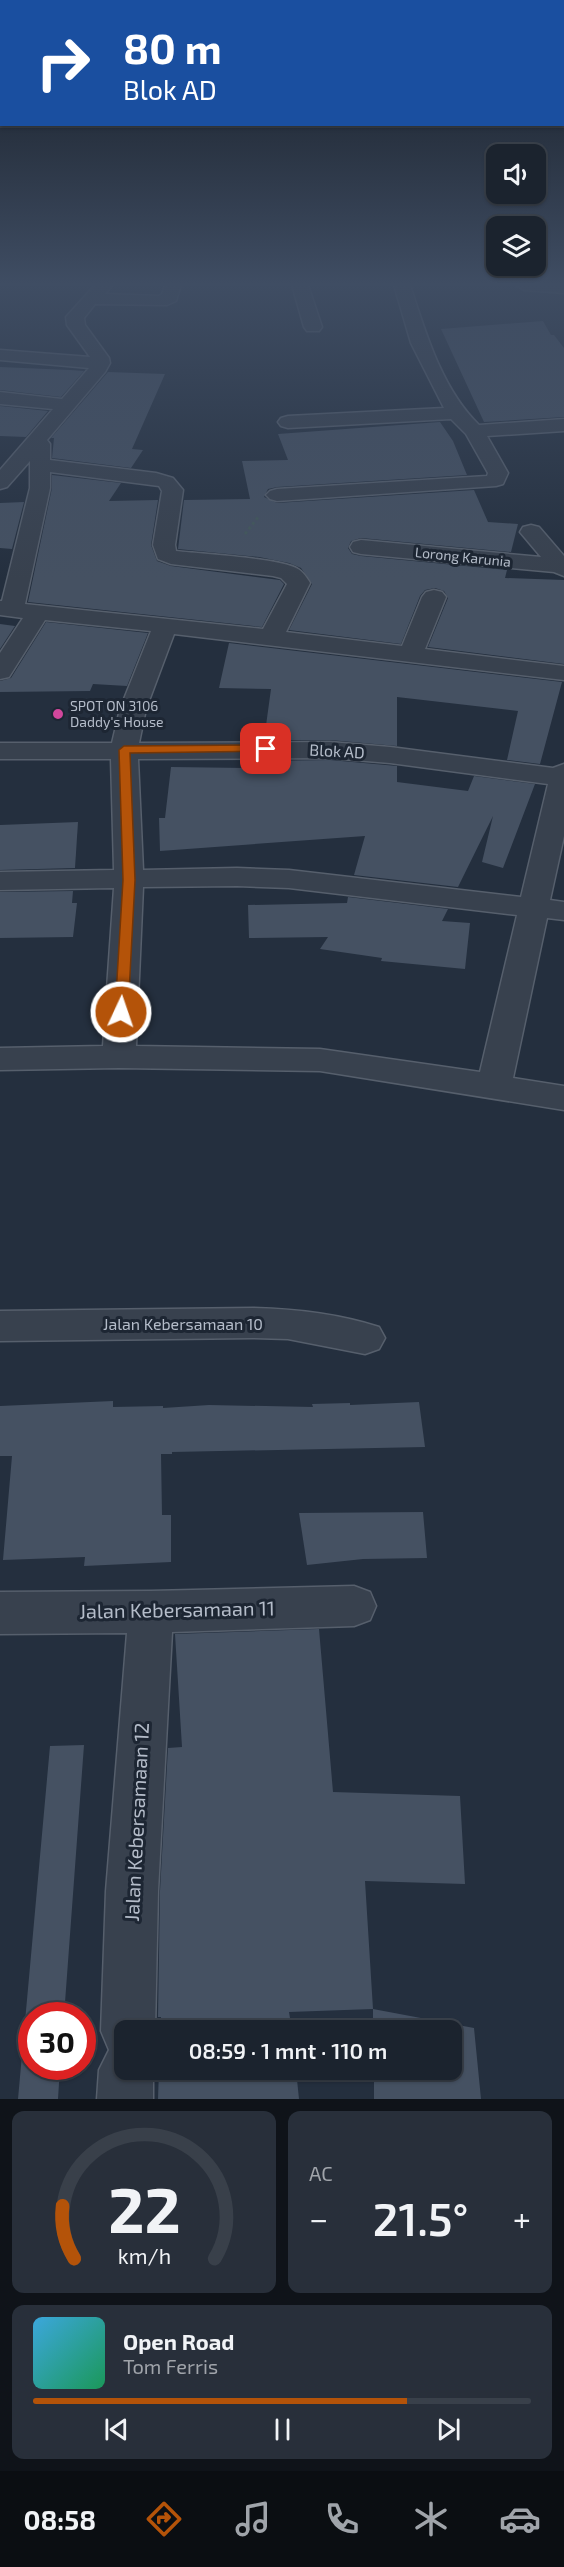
<!DOCTYPE html>
<html lang="id">
<head>
<meta charset="utf-8">
<style>
	body { margin:0; font-family:"Exo 2",sans-serif; background:#282f3a; color:#f1f3f6; height:100vh; display:flex; flex-direction:column; font-size:22px; white-space:nowrap }
	* { box-sizing:border-box; margin:0 }
	p { font-size:20px; color:#a0a4aa }
	.icon { flex:none; width:33px; height:33px; fill:none; stroke:currentColor; stroke-width:2; stroke-linecap:round; stroke-linejoin:round }
	.map { position:relative; height:2099px; overflow:hidden }
	.panel { display:flex; flex-direction:column; gap:12px; padding:12px; background:#0f1319; flex:1 }
	.panel>* { flex:none }
	.banner { position:absolute; left:0px; top:0px; width:564px; height:126px; box-shadow:0 2px 4px #0004,0 0 0 2px #39404a; background:#1a4fa0; color:#fff; overflow:hidden }
	.tools { position:absolute; left:486px; top:144px; display:grid; gap:12px }
	.tools a { display:grid; place-items:center; width:60px; height:60px; border-radius:12px; background:#1b232e; box-shadow:0 2px 4px #0004,0 0 0 2px #39404a; font-size:30px }
	.speed { position:absolute; left:18px; top:2002px; display:flex; gap:12px; font-size:30px; font-weight:700; text-align:center }
	.speed>* { display:grid; place-content:center; width:78px; height:78px; border-radius:50%; background:#1b232e; box-shadow:0 2px 4px #0004,0 0 0 2px #39404a; line-height:1 }
	.speed .limit { border:9px solid #d22; background:#fff; color:#111 }
	.pin { position:absolute; display:grid; place-items:center; width:51px; height:51px; color:#fff; margin:-26px; border-radius:12px; box-shadow:0 3px 9px #0006 }
	.me { position:absolute; width:66px; margin:-33px; rotate:3deg; stroke-linejoin:round; filter:drop-shadow(0 0 4px #0008) }
	.turn { display:flex; align-items:center; gap:21px; height:126px; padding:0 24px; font-size:27px }
	.turn .icon { width:78px; height:78px; stroke-width:2.5 }
	.turn b { display:block; font-size:42px; line-height:51px }
	.big { font-size:45px; font-weight:600; line-height:1.1 }
	.panel .tile { flex:1; display:flex; flex-direction:column; justify-content:center; gap:9px; min-width:0; padding:0 21px; border-radius:12px; background:#282f3a }
	.panel .dial { align-items:center; gap:0 }
	.dial svg { height:156px; overflow:visible; fill:none; stroke:#39404a; stroke-width:7; stroke-linecap:round; text-anchor:middle }
	.dial text { fill:#f1f3f6; stroke:none }
	.song { display:flex; align-items:center; gap:18px }
	.cover { width:72px; height:72px; border-radius:9px; background:linear-gradient(135deg,hsl(200 70% 55%),hsl(150 70% 35%)) }
	.played { height:6px; border-radius:3px; background:linear-gradient(90deg,#b45309 75%,#39404a 75%) }
	.keys { display:flex; justify-content:space-around; direction:ltr }
	.heat { display:flex; justify-content:space-between; align-items:center; font-size:33px; direction:ltr }
	.panel .tiles { flex:1; display:grid; gap:12px; grid-template-columns:1fr 1fr }
	.tile:last-child { grid-column:span 2 }
	.trip { position:absolute; left:114px; top:2020px; width:348px; height:60px; border-radius:12px; background:#1b232e; box-shadow:0 2px 4px #0004,0 0 0 2px #39404a; font-weight:600; line-height:60px; text-align:center }
	.tabs { display:flex; height:96px; justify-content:space-around; align-items:center; background:#0b0e12; color:#a0a4aa }
	.tabs .icon { width:42px; height:42px }
	.tabs .current { color:#b45309 }
	.tabs b { font-size:27px; color:#f1f3f6 }
	.map>svg:first-child { display:block }
	.building { fill:#455162 }
	.lines { fill:none; stroke-linecap:round; stroke-linejoin:round }
	.minor-casing { stroke:#565f6c; stroke-width:3 }
	.path { stroke:#44595c; stroke-width:3; stroke-dasharray:3 3; stroke-linecap:butt }
	.minor { fill:#38414e; fill-rule:evenodd }
	.route { fill:#b45309; stroke:#753606; stroke-width:1.5 }
	.hotel-dot { fill:#d1479c; stroke:#1d2633; stroke-width:2 }
	.labels { text-anchor:middle; stroke-width:6; stroke-linejoin:round; paint-order:stroke }
	.far-street-label { font-size:14px; fill:#b4bcc9; stroke:#1d2633 }
	.far-poi-label { font-size:14px; fill:#b4bcc9; stroke:#1d2633; text-anchor:start }
	.street-label { font-size:16px; fill:#b4bcc9; stroke:#1d2633 }
	.near-street-label { font-size:20px; fill:#b4bcc9; stroke:#1d2633 }
</style>
</head>
<body>
<div class="map">
<svg width="564" height="2099" viewBox="0 0 564 2099">
	<rect width="100%" height="100%" fill="#242f3e"/>
	<g class="building">
		<path d="M 543,321 L 551,335 L 554,335 L 564,348 L 564,417 L 484,422 L 441,329 Z"/>
		<path d="M 0,367 L 70,370 L 84,371 L 61,397 L 0,390 Z"/>
		<path d="M 108,372 L 165,374 L 132,449 L 143,450 L 131,468 L 52,458 L 54,438 L 51,438 Z"/>
		<path d="M 0,406 L 48,411 L 26,437 L 0,436 Z"/>
		<path d="M 440,422 L 453,441 L 467,475 L 277,487 L 268,489 L 264,497 L 277,503 L 474,490 L 488,522 L 518,524 L 511,552 L 361,538 L 351,541 L 348,548 L 352,554 L 361,556 L 507,570 L 505,578 L 564,580 L 564,664 L 428,647 L 448,598 L 444,591 L 435,588 L 425,590 L 420,596 L 401,644 L 289,630 L 312,584 L 301,568 L 289,563 L 259,557 L 178,549 L 184,500 L 250,499 L 242,461 L 288,460 L 278,434 Z"/>
		<path d="M 52,475 L 121,483 L 109,501 L 158,500 L 151,545 L 157,561 L 171,566 L 280,580 L 284,584 L 262,627 L 28,602 L 52,488 Z"/>
		<path d="M 24,502 L 12,549 L 0,548 L 0,503 Z"/>
		<path d="M 46,622 L 148,633 L 127,686 L 93,684 L 90,691 L 0,692 L 0,681 L 11,678 Z"/>
		<path d="M 0,624 L 15,626 L 0,649 Z"/>
		<path d="M 229,643 L 562,682 L 540,764 L 507,760 L 518,711 L 397,697 L 397,746 L 330,740 L 264,740 L 271,689 L 219,688 Z"/>
		<path d="M 330,760 L 397,766 L 397,782 L 468,791 L 474,776 L 535,784 L 503,868 L 482,862 L 493,816 L 458,887 L 354,875 L 365,836 L 160,851 L 159,818 L 165,818 L 171,767 L 245,768 L 244,765 L 260,765 L 261,761 Z"/>
		<path d="M 78,822 L 75,868 L 0,870 L 0,825 Z"/>
		<path d="M 73,891 L 72,903 L 77,903 L 73,937 L 0,938 L 0,892 Z"/>
		<path d="M 348,897 L 448,909 L 442,921 L 470,923 L 465,969 L 381,961 L 382,958 L 320,949 L 328,937 L 249,938 L 248,905 L 347,903 Z"/>
		<path d="M 113,1401 L 113,1407 L 163,1406 L 163,1408 L 209,1405 L 313,1407 L 312,1404 L 350,1403 L 350,1405 L 419,1402 L 425,1447 L 172,1452 L 172,1454 L 161,1454 L 162,1515 L 171,1515 L 171,1562 L 84,1566 L 85,1557 L 3,1560 L 12,1456 L 0,1456 L 0,1406 Z"/>
		<path d="M 423,1512 L 427,1558 L 363,1559 L 307,1565 L 299,1513 Z"/>
		<path d="M 319,1629 L 333,1792 L 460,1796 L 465,1884 L 365,1881 L 373,2009 L 289,2012 L 292,2031 L 160,2031 L 161,2017 L 158,2017 L 160,1891 L 168,1748 L 182,1747 L 175,1634 Z"/>
		<path d="M 84,1745 L 64,2016 L 32,2016 L 32,2067 L 60,2067 L 58,2099 L 18,2099 L 50,1746 Z"/>
		<path d="M 373,2009 L 474,2028 L 481,2099 L 374,2099 L 374,2070 L 452,2070 L 452,2031 L 373,2031 Z"/>
		<path d="M 159,2070 L 296,2070 L 299,2099 L 158,2099 Z"/>
	</g>
	<g class="lines">
		<defs>
			<g id="minor">
				<path d="M 95,285 L 113,285 L 105,294 L 159,296 L 162,294 L 165,285 L 181,285 L 176,301 L 167,305 L 95,304 L 84,318 L 85,325 L 109,358 L 110,363 L 105,372 L 47,440 L 50,444 L 50,460 L 156,473 L 173,478 L 183,490 L 175,545 L 176,551 C 201,554 281,558 298,569 C 303,572 307,578 310,583 L 286,632 L 402,646 L 422,597 L 426,592 L 434,590 L 442,592 L 446,597 L 425,649 L 564,666 L 564,680 L 174,634 L 146,709 L 139,743 L 330,742 L 390,747 L 553,768 L 564,764 L 564,836 L 550,900 L 564,902 L 564,920 L 547,918 L 513,1078 L 564,1086 L 564,1110 L 320,1071 L 119,1068 L 0,1070 L 0,1048 L 103,1046 L 114,888 L 0,890 L 0,872 L 114,870 L 111,759 L 0,759 L 0,743 L 112,743 L 120,709 L 151,631 L 45,620 L 9,677 L 0,679 L 0,653 L 23,618 L 0,615 L 0,601 L 2,601 L 30,488 L 30,461 L 7,487 L 0,489 L 0,470 L 53,409 L 0,404 L 0,392 L 62,399 L 89,368 L 0,360 L 0,350 L 90,357 L 67,325 L 66,317 ZM 50,472 L 159,486 L 162,491 L 153,545 L 158,559 L 171,564 L 273,576 L 281,578 L 287,584 L 263,629 L 25,604 L 50,488 ZM 330,758 L 390,763 L 548,784 L 521,897 L 289,870 L 237,868 L 143,870 L 138,759 ZM 237,886 L 289,888 L 517,915 L 480,1072 L 320,1049 L 136,1046 L 143,887 Z"/>
				<path d="M 292,285 L 308,285 L 322,327 L 319,331 L 307,331 L 304,327 Z"/>
				<path d="M 394,285 L 410,285 C 426,334 442,389 479,425 L 564,419 L 564,431 L 487,436 L 508,473 L 503,484 L 496,486 L 277,501 L 270,499 L 266,495 L 270,491 L 277,489 L 487,476 L 488,473 L 466,434 L 451,419 L 288,428 L 281,426 L 278,422 L 281,418 L 288,416 L 444,408 L 411,343 Z"/>
				<path d="M 516,285 L 564,285 L 564,293 L 524,290 Z"/>
				<path d="M 531,525 L 539,527 L 564,556 L 564,576 L 554,572 L 361,554 L 353,552 L 350,547 L 353,542 L 361,540 L 541,557 L 520,532 L 523,527 Z"/>
				<path d="M 253,1308 C 295,1309 339,1314 379,1327 L 385,1338 L 379,1349 L 365,1354 L 288,1339 L 253,1338 L 0,1341 L 0,1311 Z"/>
				<path d="M 354,1586 L 370,1592 L 376,1606 L 370,1620 L 354,1626 L 172,1632 L 158,1891 L 155,2031 L 124,2031 L 124,2070 L 153,2070 L 153,2099 L 97,2099 L 99,2070 L 109,2050 L 101,2031 L 106,1891 L 127,1633 L 0,1634 L 0,1592 L 151,1591 Z"/>
			</g>
		</defs>
		<use href="#minor" class="minor-casing"/>
		<path class="path" d="M 245,534 L 259,516"/>
		<use href="#minor" class="minor"/>
	</g>
	<linearGradient id="sky" x2="0" y2="1"><stop stop-color="#141a22"/><stop offset="0.49" stop-color="#3f4d63"/><stop offset="1" stop-color="#3f4d63" stop-opacity="0"/></linearGradient>
	<rect width="564" height="579" fill="url(#sky)"/>
	<path class="route" d="M 266,745 L 270,746 L 270,751 L 130,753 L 135,880 L 128,1012 L 126,1016 L 116,1016 L 115,1012 L 123,880 L 119,750 L 124,746 Z"/>
	<circle class="hotel-dot" cx="58" cy="714" r="6"/>
	<g class="labels">
		<g class="far-street-label">
			<text transform="translate(463 557) rotate(6)" y="5">Lorong Karunia</text>
		</g>
		<g class="far-poi-label">
			<text x="70" y="711">SPOT ON 3106<tspan x="70" dy="16">Daddy's House</tspan></text>
		</g>
		<g class="street-label">
			<text transform="translate(337 751) rotate(3)" y="6">Blok AD</text>
			<text x="183" y="1330">Jalan Kebersamaan 10</text>
		</g>
		<g class="near-street-label">
			<text transform="translate(177 1610) rotate(-1)" y="7">Jalan Kebersamaan 11</text>
			<text transform="translate(137 1822) rotate(-87)" y="7">Jalan Kebersamaan 12</text>
		</g>
	</g>
</svg>
<div class="tools">
<a><svg class="icon" aria-label="sound" viewBox="0 0 24 24"><path d="M4 9h4l5-4v14l-5-4H4zM17 9q2 3 0 6"/></svg></a>
<a><svg class="icon" aria-label="layers" viewBox="0 0 24 24"><path d="M12 4l9 5-9 5-9-5zM3 14l9 5 9-5"/></svg></a>
</div>
<div class="speed"><div class="limit">30</div></div>
<div class="pin" style="left:266px;top:749px;background:#d93025"><svg class="icon" aria-label="arrive" viewBox="0 0 24 24"><path d="M6 21V4h12l-3 4 3 4H6"/></svg></div>
<svg class="me" style="left:121px;top:1012px" viewBox="-20 -20 40 40"><circle r="17" fill="#b45309" stroke="#fff" stroke-width="3"/><path d="M0-11L8 9 0 5-8 9z" fill="#fff"/></svg>
<div class="trip">08:59 · 1 mnt · 110 m</div>
<div class="banner">
<div class="turn"><svg class="icon" aria-label="right" viewBox="0 0 24 24"><path d="M7 20v-9h11M14 6l5 5-5 5"/></svg><div><b>80 m</b>Blok AD</div></div>
</div>
</div>
<section class="panel">
<div class="tiles">
<div class="tile dial"><svg viewBox="0 0 100 80">
<path d="M14 69A42 42 0 1 1 86 69"/>
<path d="M14 69A42 42 0 0 1 8 42" stroke="#b45309"/>
<text x="50" y="56" font-size="32" font-weight="700">22</text>
<text x="50" y="72" font-size="11">km/h</text>
</svg></div>
<div class="tile"><p>AC</p>
<div class="heat"><a>−</a><b class="big">21.5°</b><a>+</a></div>
</div>
<div class="tile">
<div class="song"><i class="cover"></i><div><b>Open Road</b><p>Tom Ferris</p></div></div>
<div class="played"></div>
<div class="keys"><svg class="icon" aria-label="previous" viewBox="0 0 24 24"><path d="M18 5L8 12l10 7zM5 5v14"/></svg><svg class="icon" aria-label="pause" viewBox="0 0 24 24"><path d="M8 5v14M16 5v14"/></svg><svg class="icon" aria-label="next" viewBox="0 0 24 24"><path d="M6 5l10 7-10 7zM19 5v14"/></svg></div>
</div>
</div>
</section>
<nav class="tabs">
<b>08:58</b>
<svg class="icon current" aria-label="directions" viewBox="0 0 24 24"><path d="M12 3l9 9-9 9-9-9zM9 14v-3h6M13 9l2 2-2 2"/></svg>
<svg class="icon" aria-label="music" viewBox="0 0 24 24"><path d="M9 18V5l10-2v13"/><circle cx="6" cy="18" r="3"/><circle cx="16" cy="16" r="3"/></svg>
<svg class="icon" aria-label="phone" viewBox="0 0 24 24"><path d="M5 4h4l2 5-3 2q2 4 5 5l2-3 5 2v4C11 20 4 13 5 4z"/></svg>
<svg class="icon" aria-label="climate" viewBox="0 0 24 24"><path d="M12 3v18M4 7l16 10M4 17L20 7"/></svg>
<svg class="icon" aria-label="car" viewBox="0 0 24 24"><path d="M5 17H2v-5l4-1 3-4h7l3 4 3 1v5h-3M9 17h6M6 11h13"/><circle cx="7" cy="17" r="2"/><circle cx="17" cy="17" r="2"/></svg>
</nav>
</body>
</html>
